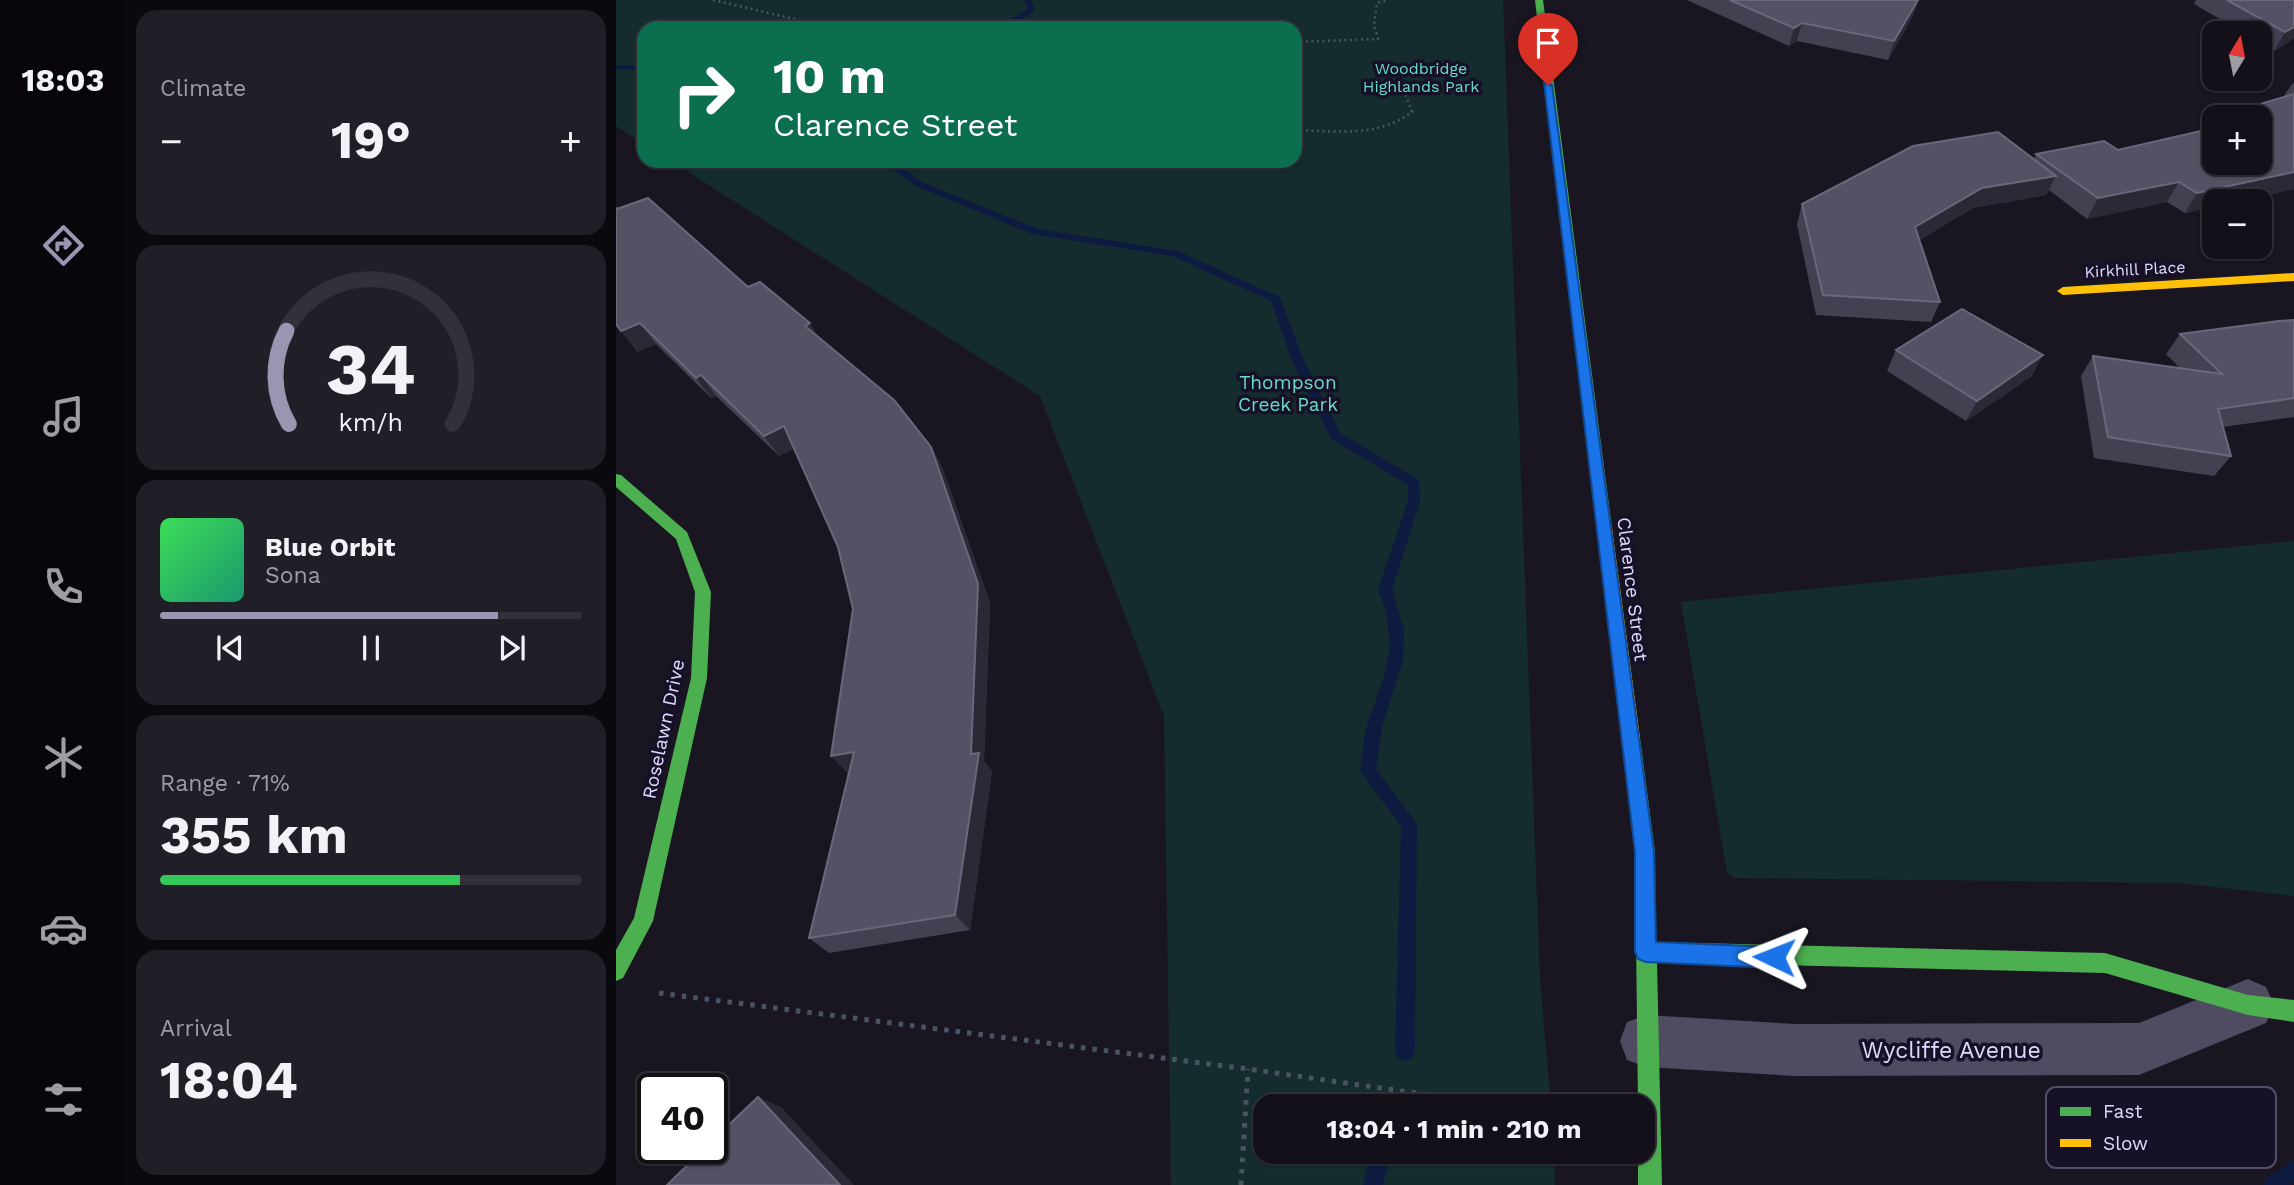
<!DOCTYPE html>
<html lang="en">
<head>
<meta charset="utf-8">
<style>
	body { margin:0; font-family:"Work Sans",sans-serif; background:#201e27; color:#f1f3f6; height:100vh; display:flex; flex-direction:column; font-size:26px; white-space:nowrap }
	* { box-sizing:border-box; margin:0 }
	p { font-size:23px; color:#9d9da2 }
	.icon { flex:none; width:38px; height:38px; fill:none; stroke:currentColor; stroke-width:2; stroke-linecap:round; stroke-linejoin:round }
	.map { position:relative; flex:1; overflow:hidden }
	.details { display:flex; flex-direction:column; gap:10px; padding:10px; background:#0a090e; width:490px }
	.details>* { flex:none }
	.guide { position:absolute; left:21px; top:21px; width:665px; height:147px; border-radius:21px; box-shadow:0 2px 5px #0004,0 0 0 2px #323039; background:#0b6e4f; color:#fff; overflow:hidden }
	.needle { width:46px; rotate:10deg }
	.buttons { position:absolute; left:1586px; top:21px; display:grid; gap:14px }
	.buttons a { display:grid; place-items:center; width:70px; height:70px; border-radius:14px; background:#13101a; box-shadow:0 2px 5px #0004,0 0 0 2px #323039; font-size:35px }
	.speed { position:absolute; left:21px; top:1073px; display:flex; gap:14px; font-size:35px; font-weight:700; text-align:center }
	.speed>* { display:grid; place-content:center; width:91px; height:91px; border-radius:50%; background:#13101a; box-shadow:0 2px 5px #0004,0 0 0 2px #323039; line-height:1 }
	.speed .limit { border:4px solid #111; border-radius:10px; background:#fff; color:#111 }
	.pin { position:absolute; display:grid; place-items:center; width:60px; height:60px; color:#fff; margin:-72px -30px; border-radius:50% 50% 50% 0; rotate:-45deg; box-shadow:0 0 7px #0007 }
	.pin .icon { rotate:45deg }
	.me { position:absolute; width:77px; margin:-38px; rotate:272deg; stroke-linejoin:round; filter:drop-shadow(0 0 5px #0008) }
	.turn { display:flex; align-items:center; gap:24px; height:147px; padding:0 21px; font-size:32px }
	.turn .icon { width:91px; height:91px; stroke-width:2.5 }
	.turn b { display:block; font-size:49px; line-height:60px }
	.big { font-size:52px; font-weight:700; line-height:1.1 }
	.details .tile { flex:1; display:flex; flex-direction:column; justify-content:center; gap:10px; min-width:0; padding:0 24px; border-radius:21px; background:#201e27 }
	.details .dial { align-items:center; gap:0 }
	.dial svg { height:182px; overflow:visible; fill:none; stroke:#323039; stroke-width:7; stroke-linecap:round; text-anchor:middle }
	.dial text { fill:#f1f3f6; stroke:none }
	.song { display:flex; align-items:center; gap:21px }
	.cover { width:84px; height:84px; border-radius:10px; background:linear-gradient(135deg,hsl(130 70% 55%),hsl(160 70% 35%)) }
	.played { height:7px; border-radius:4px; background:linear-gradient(90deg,#9a95b0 80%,#323039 80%) }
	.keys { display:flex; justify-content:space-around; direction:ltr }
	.heat { display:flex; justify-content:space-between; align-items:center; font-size:38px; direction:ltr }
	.charge { height:10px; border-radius:5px; background:linear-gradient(90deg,#34c759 71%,#323039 0) }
	.trip { position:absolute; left:637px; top:1094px; width:402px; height:70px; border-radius:21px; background:#13101a; box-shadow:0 2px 5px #0004,0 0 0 2px #323039; font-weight:700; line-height:70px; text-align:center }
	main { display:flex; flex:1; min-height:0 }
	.dock { display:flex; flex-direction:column; width:126px; justify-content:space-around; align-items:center; background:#08060a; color:#9d9da2 }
	.dock .icon { width:49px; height:49px }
	.dock .active { color:#9a95b0 }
	.dock b { font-size:32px; color:#f1f3f6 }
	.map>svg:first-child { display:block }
	.green { fill:#152c2f }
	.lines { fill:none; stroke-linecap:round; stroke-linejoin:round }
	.stream { fill:#0e1b41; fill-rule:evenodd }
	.path-far1 { stroke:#495463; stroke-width:2.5; stroke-dasharray:2 3.5; stroke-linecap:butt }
	.path { stroke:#495463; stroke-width:5; stroke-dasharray:4.5 7; stroke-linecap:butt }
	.street { fill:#4f4c62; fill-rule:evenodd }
	.fast { fill:#4caf50; fill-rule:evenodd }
	.slow { fill:#ffc107; fill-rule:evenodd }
	.wall { fill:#454051 }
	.shaded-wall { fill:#2c2836 }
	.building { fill:#555063; stroke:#6b667c; stroke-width:2 }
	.route { fill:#1a73e8; stroke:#114b97; stroke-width:2 }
	.labels { text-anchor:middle; stroke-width:7; stroke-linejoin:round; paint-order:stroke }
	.far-park-label { font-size:16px; fill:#67dbc8; stroke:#171127 }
	.far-street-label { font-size:16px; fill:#e0d9fd; stroke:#171127 }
	.park-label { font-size:19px; fill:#67dbc8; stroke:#171127 }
	.street-label { font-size:19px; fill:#e0d9fd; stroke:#171127 }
	.near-street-label { font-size:23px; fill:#e0d9fd; stroke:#171127 }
	.key { fill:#171127; stroke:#534d67; stroke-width:2 }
	.key-label { font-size:19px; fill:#e0d9fd }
</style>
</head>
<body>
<main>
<nav class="dock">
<b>18:03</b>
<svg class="icon active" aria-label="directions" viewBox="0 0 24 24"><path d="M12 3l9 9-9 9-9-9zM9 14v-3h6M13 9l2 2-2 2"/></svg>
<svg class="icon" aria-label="music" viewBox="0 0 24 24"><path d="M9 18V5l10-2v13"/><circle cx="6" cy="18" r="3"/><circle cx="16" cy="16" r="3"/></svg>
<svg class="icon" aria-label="phone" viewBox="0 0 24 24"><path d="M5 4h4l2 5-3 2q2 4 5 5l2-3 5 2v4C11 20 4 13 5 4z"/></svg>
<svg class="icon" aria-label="climate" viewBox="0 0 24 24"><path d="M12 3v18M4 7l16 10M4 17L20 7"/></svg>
<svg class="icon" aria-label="car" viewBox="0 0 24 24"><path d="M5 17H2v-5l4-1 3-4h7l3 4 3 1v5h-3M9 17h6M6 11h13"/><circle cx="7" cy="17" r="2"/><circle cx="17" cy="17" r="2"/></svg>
<svg class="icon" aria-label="filters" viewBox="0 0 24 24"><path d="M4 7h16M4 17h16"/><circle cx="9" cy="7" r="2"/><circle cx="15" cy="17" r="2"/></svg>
</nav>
<section class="details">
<div class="tile"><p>Climate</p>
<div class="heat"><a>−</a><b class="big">19°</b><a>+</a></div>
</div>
<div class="tile dial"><svg viewBox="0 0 100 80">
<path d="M14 69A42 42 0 1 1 86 69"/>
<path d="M14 69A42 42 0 0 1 13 28" stroke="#9a95b0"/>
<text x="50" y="56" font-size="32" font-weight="700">34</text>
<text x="50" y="72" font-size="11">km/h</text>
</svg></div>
<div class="tile">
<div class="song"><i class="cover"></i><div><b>Blue Orbit</b><p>Sona</p></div></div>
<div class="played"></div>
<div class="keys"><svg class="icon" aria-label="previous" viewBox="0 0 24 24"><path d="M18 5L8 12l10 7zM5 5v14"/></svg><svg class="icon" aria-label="pause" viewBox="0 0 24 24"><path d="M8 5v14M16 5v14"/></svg><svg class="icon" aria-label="next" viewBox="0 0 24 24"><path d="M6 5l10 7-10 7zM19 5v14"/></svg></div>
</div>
<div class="tile"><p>Range · 71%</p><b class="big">355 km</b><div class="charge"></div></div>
<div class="tile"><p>Arrival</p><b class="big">18:04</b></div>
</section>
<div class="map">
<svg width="1678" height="1185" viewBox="0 0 1678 1185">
	<rect width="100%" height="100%" fill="#191622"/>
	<g class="green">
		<path d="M 0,0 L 887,0 L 924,979 L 935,1106 L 649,1106 L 649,1152 L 938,1152 L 939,1185 L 555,1185 L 548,716 L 424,396 L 55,161 L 679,161 L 679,28 L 28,28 L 28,144 L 0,126 Z"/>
		<path d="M 1678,541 L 1678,896 L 1563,883 L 1118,878 L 1111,873 L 1065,602 Z"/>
	</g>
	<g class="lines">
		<g class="stream">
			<path d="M 408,0 L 416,0 L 419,11 L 391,28 L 382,28 L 412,8 Z"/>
			<path d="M 0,65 L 28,66 L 28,70 L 0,69 Z"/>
			<path d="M 266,161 L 277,161 L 306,182 L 422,229 L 562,251 L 664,297 L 688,361 L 724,433 L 803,480 L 804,501 L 776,590 L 788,629 L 787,660 L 766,727 L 760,769 L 801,824 L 799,1051 L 796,1058 L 789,1061 L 782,1058 L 779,1051 L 785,826 L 744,771 L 749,732 L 769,674 L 774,645 L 770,611 L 762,590 L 792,501 L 792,485 L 715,439 L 676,361 L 655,301 L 556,256 L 416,234 L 300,186 Z"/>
			<path d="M 755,1152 L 775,1152 L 767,1185 L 747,1185 Z"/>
			<path d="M 1678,1160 L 1678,1182 L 1674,1185 L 1647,1185 L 1650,1178 Z"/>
		</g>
		<g class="path-far1">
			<path d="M 97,0 L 217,28"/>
			<path d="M 679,42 L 762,39 L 758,25 L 761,3 L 771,0"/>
			<path d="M 679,130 C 720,131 761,138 796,112 L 783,76"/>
		</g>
		<g class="path">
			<path d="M 43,993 L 632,1069 L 890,1106"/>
			<path d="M 625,1185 L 632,1069"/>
		</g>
		<path class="street" d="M 1632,979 L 1650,987 L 1658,1005 L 1650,1023 L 1523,1075 L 1179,1076 L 1030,1067 L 1011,1060 L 1004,1041 L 1011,1022 L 1030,1015 L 1179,1024 L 1523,1023 Z"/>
		<g class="fast">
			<path d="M 919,0 L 927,0 L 996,528 L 989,534 L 982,528 Z"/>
			<path d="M 0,474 L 5,475 L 71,532 L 95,592 L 91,678 L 37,921 L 7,978 L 0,981 L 0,950 L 18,918 L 75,678 L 79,592 L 60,539 L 0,487 Z"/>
			<path d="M 1015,730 L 1021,733 L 1024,738 L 1039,852 L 1040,942 L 1489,953 L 1632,995 L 1678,1000 L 1678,1022 L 1632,1015 L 1489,973 L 1041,962 L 1046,1185 L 1022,1185 L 1022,1152 L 1027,1152 L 1027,1106 L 1022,1106 L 1019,852 L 1006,738 L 1009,733 Z"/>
		</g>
		<g class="slow">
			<path d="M 1678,273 L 1678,281 L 1447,295 L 1441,291 L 1447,287 Z"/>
			<path d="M 989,522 L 996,528 L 1024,738 L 1021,743 L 1015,746 L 1009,743 L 1006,738 L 982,528 Z"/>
		</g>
	</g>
	<g class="wall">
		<path d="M 1071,0 L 1302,0 L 1297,16 L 1272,60 L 1181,41 L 1173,46 Z"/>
		<path d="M 1580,0 L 1678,0 L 1678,38 L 1658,51 L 1643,42 L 1643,33 L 1628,33 L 1578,4 Z"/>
		<path d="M 1678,83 L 1678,189 L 1569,213 L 1551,202 L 1471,219 L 1433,190 L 1430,195 L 1357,208 L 1303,240 L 1324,302 L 1315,322 L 1200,315 L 1181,224 L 1186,204 L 1418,159 L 1420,154 L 1502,150 L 1598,163 L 1643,117 L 1619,117 L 1624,110 L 1667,97 L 1676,84 Z"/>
		<path d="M 0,208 L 132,287 L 203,337 L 315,447 L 326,467 L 374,603 L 368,761 L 376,771 L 354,930 L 213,953 L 193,938 L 232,774 L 237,609 L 222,547 L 178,448 L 163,456 L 100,396 L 95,398 L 40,344 L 21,352 Z"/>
		<path d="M 1678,320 L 1678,417 L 1607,427 L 1615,456 L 1598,476 L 1478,458 L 1465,376 L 1477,356 L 1564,368 L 1550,354 L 1564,334 Z"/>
		<path d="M 1280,350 L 1416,376 L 1350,421 L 1271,371 Z"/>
	</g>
	<g class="shaded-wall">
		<path d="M 1302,0 L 1297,16 L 1272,60 L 1278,41 Z"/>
		<path d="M 1186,23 L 1181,41 L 1173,46 L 1178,28 Z"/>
		<path d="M 1678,27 L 1678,38 L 1658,51 L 1669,32 Z"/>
		<path d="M 1678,172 L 1678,189 L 1622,201 L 1598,201 L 1598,207 L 1569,213 L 1581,193 Z"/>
		<path d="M 1440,176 L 1430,195 L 1357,208 L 1291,248 L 1299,227 L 1366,188 Z"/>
		<path d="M 1563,182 L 1551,202 L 1471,219 L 1482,198 Z"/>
		<path d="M 24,323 L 40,344 L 21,352 L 5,331 Z"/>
		<path d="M 194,323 L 207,344 L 189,326 Z"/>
		<path d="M 1427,355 L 1416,376 L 1350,421 L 1361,401 Z"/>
		<path d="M 85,375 L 100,396 L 95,398 L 80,378 Z"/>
		<path d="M 168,426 L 182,446 L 163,456 L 148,436 Z"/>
		<path d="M 315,447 L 326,467 L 374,603 L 368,761 L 376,771 L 354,930 L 339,915 L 355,754 Z"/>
		<path d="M 238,752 L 232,774 L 215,756 Z"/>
		<path d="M 142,1097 L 165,1107 L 238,1185 L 224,1185 Z"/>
	</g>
	<g class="building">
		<path d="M 1114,0 L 1302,0 L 1278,41 L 1186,23 L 1178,28 Z"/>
		<path d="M 1611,0 L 1678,0 L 1678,27 L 1669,32 Z"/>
		<path d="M 1678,94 L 1678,172 L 1581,193 L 1563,182 L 1482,198 L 1420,154 L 1488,141 L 1502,150 L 1598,128 L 1598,163 L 1643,163 L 1643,117 L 1638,117 L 1624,110 Z"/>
		<path d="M 1382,132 L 1440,176 L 1366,188 L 1299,227 L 1324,302 L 1207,295 L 1186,204 L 1297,146 Z"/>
		<path d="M 32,198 L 132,287 L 144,282 L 194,323 L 189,326 L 278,400 L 315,447 L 362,584 L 355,754 L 363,753 L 339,915 L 193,938 L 238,752 L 215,756 L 237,609 L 222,547 L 168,426 L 148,436 L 85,375 L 80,378 L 24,323 L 5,331 L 0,324 L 0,208 L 1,209 Z"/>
		<path d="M 1346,309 L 1427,355 L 1361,401 L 1280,350 Z"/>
		<path d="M 1678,320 L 1678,398 L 1602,409 L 1615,456 L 1492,437 L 1477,356 L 1606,374 L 1564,334 L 1663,321 Z"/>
		<path d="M 142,1097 L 224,1185 L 51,1185 L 89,1148 L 96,1148 L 96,1141 Z"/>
	</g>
	<path class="route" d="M 928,83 L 936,85 L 1038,852 L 1040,942 L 1158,947 L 1166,950 L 1169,957 L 1166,965 L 1158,968 L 1030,962 L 1022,959 L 1019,952 L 1019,852 Z"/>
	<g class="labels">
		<g class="far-park-label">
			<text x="805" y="74">Woodbridge<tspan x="805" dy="18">Highlands Park</tspan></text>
		</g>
		<g class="far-street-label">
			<text transform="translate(1519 269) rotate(-3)" y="6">Kirkhill Place</text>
		</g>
		<g class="park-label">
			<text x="672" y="389">Thompson<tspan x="672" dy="22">Creek Park</tspan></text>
		</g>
		<g class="street-label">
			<text transform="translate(1017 589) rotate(83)" y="7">Clarence Street</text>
			<text transform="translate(47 729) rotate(-78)" y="7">Roselawn Drive</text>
		</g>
		<g class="near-street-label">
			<text x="1335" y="1058">Wycliffe Avenue</text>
		</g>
	</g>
	<rect x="1430" y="1087" width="230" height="81" rx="10" class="key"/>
	<rect x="1444" y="1107" width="31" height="9" fill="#4caf50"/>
	<rect x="1444" y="1139" width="31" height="8" fill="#ffc107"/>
	<g class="key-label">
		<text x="1487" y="1118">Fast</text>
		<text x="1487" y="1150">Slow</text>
	</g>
</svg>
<div class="buttons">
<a><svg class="needle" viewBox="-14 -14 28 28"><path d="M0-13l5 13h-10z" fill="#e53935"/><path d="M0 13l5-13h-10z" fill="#9d9da2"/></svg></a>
<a>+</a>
<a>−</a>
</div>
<div class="speed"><div class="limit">40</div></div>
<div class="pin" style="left:932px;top:85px;background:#d93025"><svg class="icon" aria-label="arrive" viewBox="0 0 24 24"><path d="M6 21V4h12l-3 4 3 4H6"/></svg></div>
<svg class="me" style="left:1158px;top:957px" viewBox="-20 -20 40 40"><path d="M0-17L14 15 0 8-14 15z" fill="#1a73e8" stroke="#fff" stroke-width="4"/></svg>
<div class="trip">18:04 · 1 min · 210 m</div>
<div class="guide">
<div class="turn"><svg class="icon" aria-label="right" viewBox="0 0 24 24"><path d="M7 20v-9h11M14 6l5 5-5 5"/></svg><div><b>10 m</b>Clarence Street</div></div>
</div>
</div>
</main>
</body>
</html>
